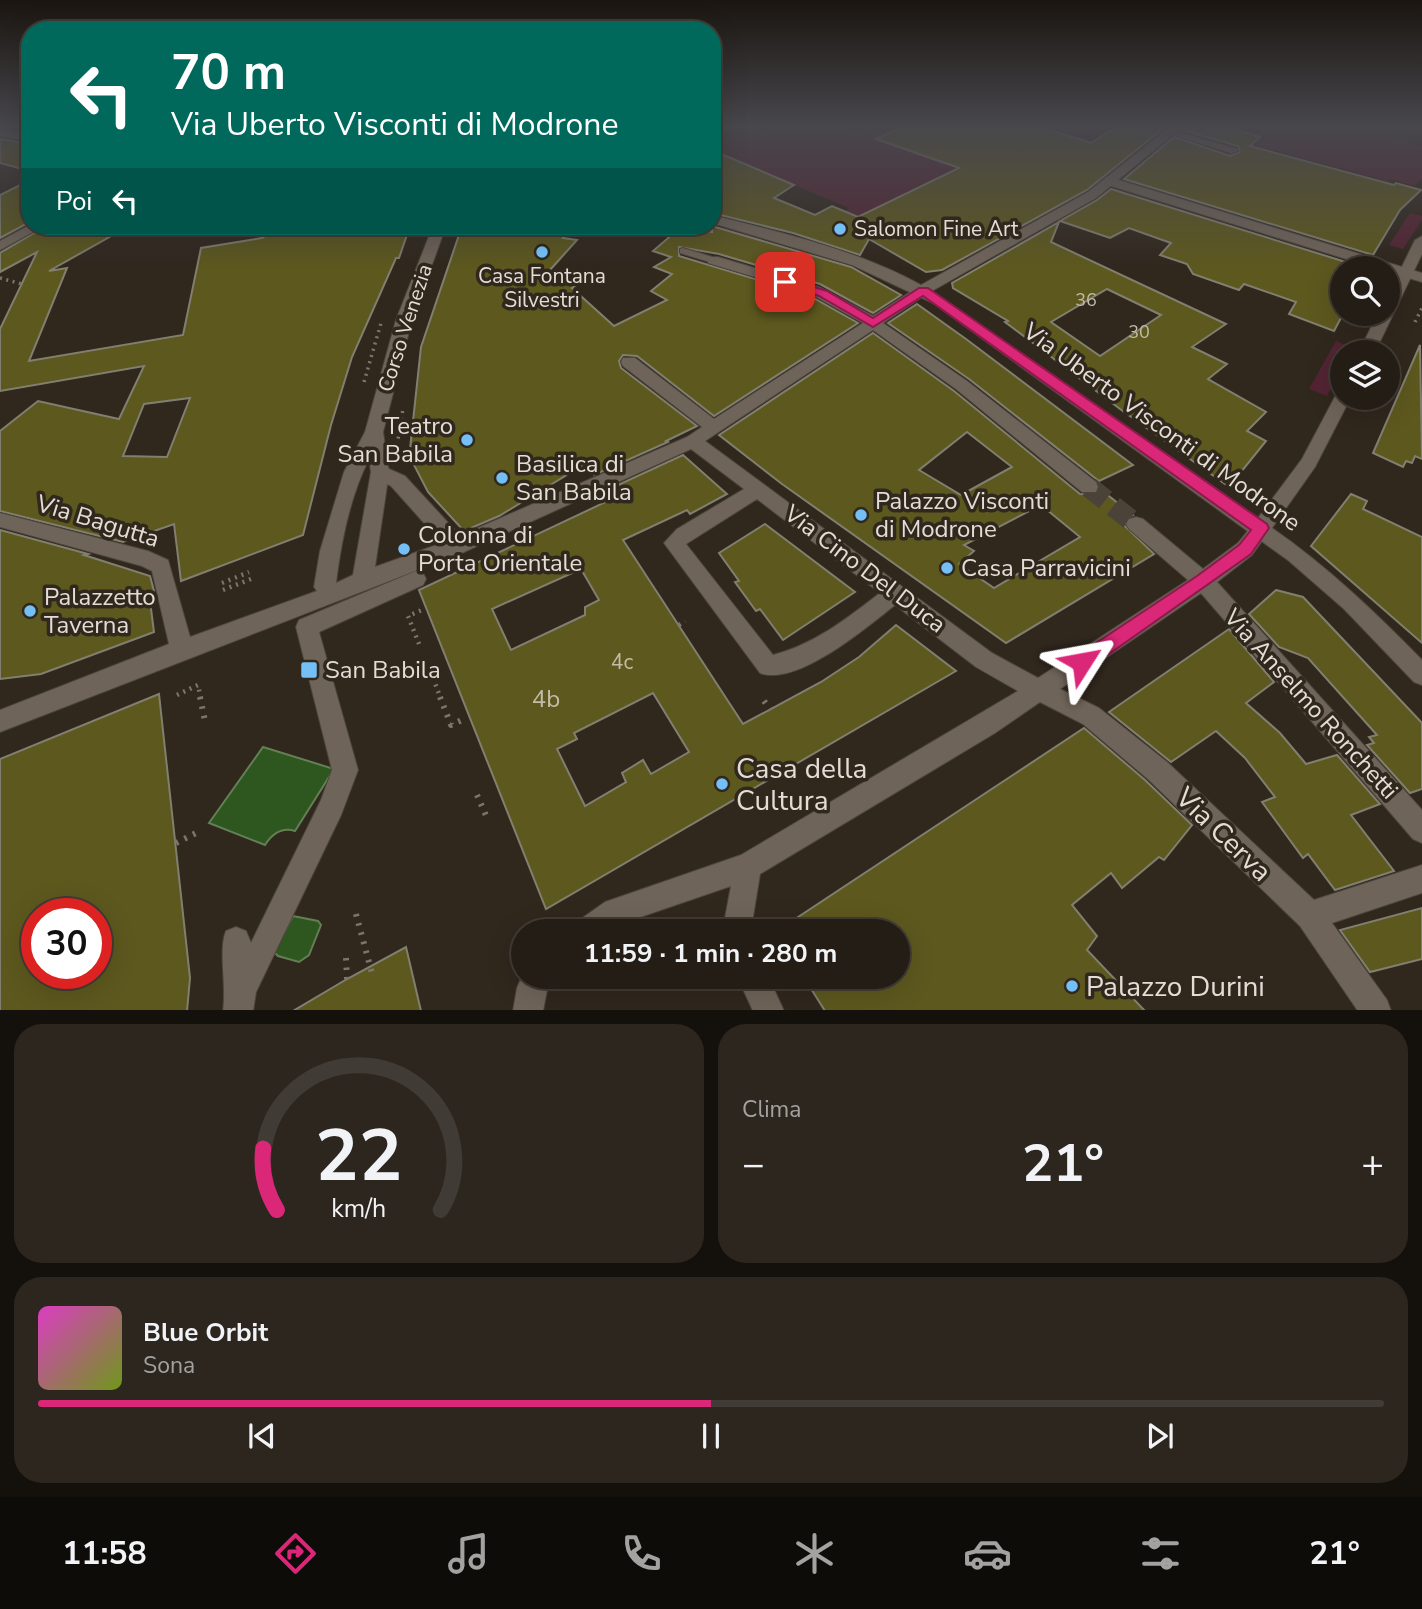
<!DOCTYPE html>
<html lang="it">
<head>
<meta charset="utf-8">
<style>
	body { margin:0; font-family:"Nunito Sans",sans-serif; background:#2c261f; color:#f1f3f6; height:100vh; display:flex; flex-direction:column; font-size:26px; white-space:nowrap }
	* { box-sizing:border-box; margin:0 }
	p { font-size:23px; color:#a3a2a1 }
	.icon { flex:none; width:38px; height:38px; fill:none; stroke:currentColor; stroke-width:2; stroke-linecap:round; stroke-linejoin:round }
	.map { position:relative; height:1010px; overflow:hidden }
	.details { display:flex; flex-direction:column; gap:14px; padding:14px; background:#14100c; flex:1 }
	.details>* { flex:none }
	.guide { position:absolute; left:21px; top:21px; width:700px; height:214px; border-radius:28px; box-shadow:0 7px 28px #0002,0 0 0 2px #413b35; background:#00695c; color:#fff; overflow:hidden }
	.tools { position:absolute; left:1330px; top:256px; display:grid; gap:14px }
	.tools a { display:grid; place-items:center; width:70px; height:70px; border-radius:50%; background:#241d16; box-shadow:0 7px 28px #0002,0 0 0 2px #413b35; font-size:35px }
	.speed { position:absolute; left:21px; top:898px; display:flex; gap:14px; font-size:35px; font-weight:700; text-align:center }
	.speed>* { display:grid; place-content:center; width:91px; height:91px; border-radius:50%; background:#241d16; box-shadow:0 7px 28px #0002,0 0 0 2px #413b35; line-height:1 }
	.speed .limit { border:10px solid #d22; background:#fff; color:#111 }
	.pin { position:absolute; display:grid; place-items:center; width:60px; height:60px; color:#fff; margin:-30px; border-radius:14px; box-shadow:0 4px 10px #0006 }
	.me { position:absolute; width:77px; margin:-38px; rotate:56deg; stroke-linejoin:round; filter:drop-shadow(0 0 5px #0008) }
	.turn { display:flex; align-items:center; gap:24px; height:147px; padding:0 35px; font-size:32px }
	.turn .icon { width:91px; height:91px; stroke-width:2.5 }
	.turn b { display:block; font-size:49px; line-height:60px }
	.then { display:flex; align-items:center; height:66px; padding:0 35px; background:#0003; gap:14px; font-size:26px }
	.big { font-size:52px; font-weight:700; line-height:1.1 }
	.details .widget { flex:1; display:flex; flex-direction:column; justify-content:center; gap:10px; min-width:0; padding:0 24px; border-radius:28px; background:#2c261f }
	.details .dial { align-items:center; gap:0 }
	.dial svg { height:182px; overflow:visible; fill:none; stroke:#413b35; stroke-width:7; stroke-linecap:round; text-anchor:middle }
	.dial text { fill:#f1f3f6; stroke:none }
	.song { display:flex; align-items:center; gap:21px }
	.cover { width:84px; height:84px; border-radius:10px; background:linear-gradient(135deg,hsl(310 70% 55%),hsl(80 70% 35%)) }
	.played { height:7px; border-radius:4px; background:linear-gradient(90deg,#db2777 50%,#413b35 50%) }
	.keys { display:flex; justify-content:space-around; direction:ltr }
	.heat { display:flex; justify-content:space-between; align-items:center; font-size:38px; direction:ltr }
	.details .tiles { flex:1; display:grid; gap:14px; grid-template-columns:1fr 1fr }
	.widget:last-child { grid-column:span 2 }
	.trip { position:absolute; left:511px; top:919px; width:399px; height:70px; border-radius:35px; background:#241d16; box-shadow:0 7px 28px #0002,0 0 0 2px #413b35; font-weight:700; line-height:70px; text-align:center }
	.menu { display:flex; height:112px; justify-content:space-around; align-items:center; background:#0e0c09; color:#a3a2a1 }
	.menu .icon { width:49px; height:49px }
	.menu .on { color:#db2777 }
	.menu b { font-size:32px; color:#f1f3f6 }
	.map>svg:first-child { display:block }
	.green { fill:#522433 }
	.water { fill:#2d571e; stroke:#647f55; stroke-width:2 }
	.building { fill:#5d581e; stroke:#807f70; stroke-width:2; fill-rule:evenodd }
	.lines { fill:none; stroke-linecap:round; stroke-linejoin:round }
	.minor-tunnel { stroke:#4b4239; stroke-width:21; stroke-dasharray:21 10; stroke-linecap:butt }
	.service-casing { stroke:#4d453d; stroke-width:2 }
	.pedestrian-casing { stroke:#4d453d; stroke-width:2 }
	.minor-casing { stroke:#4d453d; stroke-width:2 }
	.tertiary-casing { stroke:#4d453d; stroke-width:2 }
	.path-far3 { stroke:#7d756d; stroke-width:2.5; stroke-dasharray:1 3.5; stroke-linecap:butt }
	.path-far2 { stroke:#7d756d; stroke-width:3.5; stroke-dasharray:2 4.5; stroke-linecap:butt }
	.path-far1 { stroke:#7d756d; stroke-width:4.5; stroke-dasharray:2 5; stroke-linecap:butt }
	.path { stroke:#7d756d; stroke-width:6; stroke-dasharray:2.5 7; stroke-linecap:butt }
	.service { fill:#6f6459; fill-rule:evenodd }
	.pedestrian { fill:#6f6459; fill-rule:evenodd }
	.minor { fill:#6f6459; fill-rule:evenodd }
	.tertiary { fill:#6f6459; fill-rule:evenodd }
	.route { fill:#db2777; stroke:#8e194d; stroke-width:2 }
	.poi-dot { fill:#74c0f6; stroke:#30271d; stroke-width:2.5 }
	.labels { text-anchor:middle; stroke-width:7; stroke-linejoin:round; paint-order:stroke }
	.far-number-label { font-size:18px; fill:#c2bca8 }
	.far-poi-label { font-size:21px; fill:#e3ddd6; stroke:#30271d; text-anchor:start }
	.far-street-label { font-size:21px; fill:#e3ddd6; stroke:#30271d }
	.number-label { font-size:21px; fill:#c2bca8 }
	.poi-label { font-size:24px; fill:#e3ddd6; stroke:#30271d; text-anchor:start }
	.street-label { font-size:24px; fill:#e3ddd6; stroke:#30271d }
	.near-number-label { font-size:24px; fill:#c2bca8 }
	.near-poi-label { font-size:28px; fill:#e3ddd6; stroke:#30271d; text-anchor:start }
	.near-street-label { font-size:28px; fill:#e3ddd6; stroke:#30271d }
</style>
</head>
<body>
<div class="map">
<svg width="1422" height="1011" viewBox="0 0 1422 1011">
	<rect width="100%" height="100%" fill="#30271d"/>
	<g class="green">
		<path d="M 747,127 L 959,127 L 932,159 L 955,169 L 858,216 L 844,211 L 849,208 L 773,176 L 712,179 L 741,162 L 712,150 L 712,146 Z"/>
		<path d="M 1274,127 L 1357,127 L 1422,147 L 1422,179 L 1414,186 L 1391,179 L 1390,182 L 1255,145 Z"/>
		<path d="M 1410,213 L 1422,216 L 1422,220 L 1403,249 L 1389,245 Z"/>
		<path d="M 1336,341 L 1353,348 L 1351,352 L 1342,352 L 1342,367 L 1327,396 L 1309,389 Z"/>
	</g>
	<g class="water">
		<path d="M 263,747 L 334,769 L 295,831 C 282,827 272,834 265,845 L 209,823 Z"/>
		<path d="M 293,916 L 318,921 L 321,925 L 309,955 L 299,962 L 278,956 L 274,952 Z"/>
	</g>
	<g class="building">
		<path d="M 901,127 L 1041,127 L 1091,143 L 1116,127 L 1165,127 L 1087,190 L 942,270 L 926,272 L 869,239 L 860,255 L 793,233 L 712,213 L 712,150 L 794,185 L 774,198 L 815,215 L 832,206 L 858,217 L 959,168 L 876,139 Z"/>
		<path d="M 1185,127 L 1227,127 L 1260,137 L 1250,146 L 1394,185 L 1396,183 L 1421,190 L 1400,210 L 1373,255 L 1124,179 L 1174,137 L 1230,156 L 1240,152 L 1238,146 L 1182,130 Z"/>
		<path d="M 0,139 L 30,144 L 30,171 L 0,163 Z"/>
		<path d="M 30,180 L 30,222 L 0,238 L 0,195 Z"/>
		<path d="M 1111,189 L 1365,268 L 1342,268 L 1342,316 L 1334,331 L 1289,314 L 1296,302 L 1244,284 L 1239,290 L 1193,274 L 1187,264 L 1160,255 L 1171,243 L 1129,228 L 1110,238 L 1060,221 L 1097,200 Z"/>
		<path d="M 1059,222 L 1051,242 L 1226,324 L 1192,347 L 1227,364 L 1208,379 L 1266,412 L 1247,431 L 1266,441 L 1229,487 L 1120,409 L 1005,322 L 1008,321 L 953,288 L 952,283 ZM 1107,289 L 1161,315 L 1100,356 L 1051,322 Z"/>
		<path d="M 46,226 L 129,226 L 49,271 L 67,268 L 29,361 L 183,335 L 201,248 L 262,238 L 280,226 L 410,226 L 399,258 L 396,258 L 352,357 L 331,425 L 303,535 L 181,581 L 174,524 L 123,542 L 0,511 L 0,431 L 38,401 L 119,419 L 144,366 L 0,391 L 0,329 L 37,252 L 0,272 L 0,253 ZM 190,398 L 167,457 L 123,456 L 144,404 Z"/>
		<path d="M 462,226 L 494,226 L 491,230 L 535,232 L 542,226 L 575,226 L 563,238 L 577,240 L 550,270 L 578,284 L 572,288 L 614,326 L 667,300 L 651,291 L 672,274 L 654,267 L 671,257 L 653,251 L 682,226 L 712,232 L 712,226 L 851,267 L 901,295 L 873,313 L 820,284 L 719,254 L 679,247 L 679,256 L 808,295 L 858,323 L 714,416 L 637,356 L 623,355 L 619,361 L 621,368 L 697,426 L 666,441 L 668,442 L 594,475 L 585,464 L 499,516 L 464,531 L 428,492 L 414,465 L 410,449 L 421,347 Z"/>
		<path d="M 917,304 L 966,339 L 1133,465 L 1099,481 L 969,379 L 888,323 Z"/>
		<path d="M 873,333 L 954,391 L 1080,494 L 1096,495 L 1100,489 L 1133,515 L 1127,518 L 1124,525 L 1154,554 L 1006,643 L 782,484 L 719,435 ZM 967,432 L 1012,467 L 961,495 L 919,470 ZM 1041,505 L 1080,537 L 994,588 L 959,564 L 974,551 L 964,545 Z"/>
		<path d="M 1420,345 L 1422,459 L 1415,456 L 1412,463 L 1406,461 L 1403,467 L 1373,453 Z"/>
		<path d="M 683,455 L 727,494 L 690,514 L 687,510 L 623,540 L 743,724 L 821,682 L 859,657 L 896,625 L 956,671 L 546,909 L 419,590 L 614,498 L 607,490 ZM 581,569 L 599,600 L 585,607 L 585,615 L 511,650 L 492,609 ZM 653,693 L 689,752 L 651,774 L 643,760 L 622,773 L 626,782 L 585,806 L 557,749 L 577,739 L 574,733 Z"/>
		<path d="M 1351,494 L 1367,501 L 1363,509 L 1422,537 L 1422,643 L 1311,546 Z"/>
		<path d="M 765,524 L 855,592 L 783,640 L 760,609 L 756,611 L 735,582 L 739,581 L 719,553 Z"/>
		<path d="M 0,530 L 88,554 L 84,555 L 150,576 L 154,591 L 149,593 L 154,632 L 41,674 L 0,679 Z"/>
		<path d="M 1276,590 L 1303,597 L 1422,723 L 1422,789 L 1410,793 L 1367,745 L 1374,743 L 1369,737 L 1377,735 L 1308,658 L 1279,647 L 1249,614 Z"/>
		<path d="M 1229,629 L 1274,682 L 1246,703 L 1280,733 L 1306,764 L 1337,755 L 1380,804 L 1351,815 L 1394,871 L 1335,890 L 1308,854 L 1303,858 L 1262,802 L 1275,797 L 1245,758 L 1216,731 L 1171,762 L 1109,712 Z"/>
		<path d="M 159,694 L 190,978 L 187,1011 L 0,1011 L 0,759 ZM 37,914 L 96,914 L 96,973 L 37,973 Z"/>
		<path d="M 1084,728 L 1145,780 L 1192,825 L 1164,860 L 1159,857 L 1122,888 L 1111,873 L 1072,905 L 1097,936 L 1087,950 L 1145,1011 L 825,1011 L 803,976 L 898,976 L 898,931 L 777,931 Z"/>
		<path d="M 1422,908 L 1422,959 L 1370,972 L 1340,930 Z"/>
		<path d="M 406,947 L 421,1011 L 293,1011 L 347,979 Z"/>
	</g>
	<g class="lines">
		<path class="minor-tunnel" d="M 1089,487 L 1136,524"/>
		<defs>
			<g id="service">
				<path d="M 1171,130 L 1237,149 L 1238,151 L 1231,153 L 1169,133 L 1169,131 Z"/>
				<path d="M 683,248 L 716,258 L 717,260 L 713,263 L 680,253 L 680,249 Z"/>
			</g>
			<g id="pedestrian">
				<path d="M 0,130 L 30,135 L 30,141 L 0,136 Z"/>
				<path d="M 380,465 L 405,476 L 464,540 L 467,546 L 464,552 L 457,554 L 450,552 L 391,486 L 373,477 L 371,472 L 373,467 Z"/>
				<path d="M 416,571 L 423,573 L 426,579 L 423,585 L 319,632 L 358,770 L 341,815 L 256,992 L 253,1011 L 223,1011 C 227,985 218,950 226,931 L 236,927 L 246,931 L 251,943 L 321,800 L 332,770 L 296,627 L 299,620 Z"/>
			</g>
			<g id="minor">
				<path d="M 728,127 L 727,129 L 712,136 L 712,128 Z"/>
				<path d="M 1109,177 L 1422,273 L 1422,282 L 1388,272 L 1388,268 L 1375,268 L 1105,184 L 1105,178 Z"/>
				<path d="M 30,225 L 44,226 L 0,250 L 0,241 Z"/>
				<path d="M 433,226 L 446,226 L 412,320 L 383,432 L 389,472 L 375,567 L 450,540 L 687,437 L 702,427 L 623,366 L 621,362 L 623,358 L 635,358 L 714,419 L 863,323 L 809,293 L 708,263 L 708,257 L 718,257 L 819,287 L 873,316 L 918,287 L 928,287 L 930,290 L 928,293 L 883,323 L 967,381 L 1096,482 L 1098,487 L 1096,492 L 1082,492 L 956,389 L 873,330 L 705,441 L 992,653 L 1038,678 L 1188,580 L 1129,529 L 1126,524 L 1129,519 L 1136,517 L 1143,519 L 1203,569 L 1238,543 L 1254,523 L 1261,520 L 1268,523 L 1271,528 L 1252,555 L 1217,582 L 1422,810 L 1422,843 L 1413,839 L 1201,593 L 1060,689 L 1099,708 L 1167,762 L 1314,900 L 1422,865 L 1422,893 L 1332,923 L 1387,1000 L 1391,1011 L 1358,1011 L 1300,926 L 1149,780 L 1083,724 L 1040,702 L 995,733 L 760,874 L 752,923 L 754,931 L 726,931 L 724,923 L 731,886 L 623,923 L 612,931 L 574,931 L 578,921 L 605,902 L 741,855 L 1018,691 L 976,667 L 895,605 C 867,627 797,687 760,673 L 664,543 L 677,529 L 744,489 L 691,449 L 464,552 L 0,732 L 0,710 L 169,644 L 152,571 L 142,566 L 0,527 L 0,513 L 148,551 L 168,560 L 190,637 L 317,591 L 314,587 L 320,551 L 344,472 L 365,432 L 396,320 ZM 369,459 L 371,472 L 353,575 L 336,583 C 341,542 350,496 369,459 ZM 757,499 L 880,593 C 846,619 815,644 773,655 L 686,544 Z"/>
				<path d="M 523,974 L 523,976 L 553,976 L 547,990 L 543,1011 L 513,1011 L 517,988 Z"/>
				<path d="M 737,976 L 768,976 L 784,1011 L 753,1011 Z"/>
			</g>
			<g id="tertiary">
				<path d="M 1170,127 L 1182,127 L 1096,198 L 932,291 L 1258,518 L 1302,459 L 1337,393 L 1342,392 L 1342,397 L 1351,397 L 1315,467 L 1272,528 C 1327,566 1375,612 1422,660 L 1422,685 L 1414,682 L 1344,609 L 1289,561 L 933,303 L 852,265 L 712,223 L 712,215 C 782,233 858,250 921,285 L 1088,192 Z"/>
				<path d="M 1422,236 L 1422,254 L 1375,352 L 1359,352 L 1378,313 L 1388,313 L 1388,295 L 1415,240 Z"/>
			</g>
		</defs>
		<use href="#service" class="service-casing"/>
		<use href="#pedestrian" class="pedestrian-casing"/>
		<use href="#minor" class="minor-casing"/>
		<use href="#tertiary" class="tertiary-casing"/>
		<g class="path-far3">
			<path d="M 838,127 L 859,135 L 873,127"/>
			<path d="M 877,135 L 893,127"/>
		</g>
		<g class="path-far2">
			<path d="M 0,278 L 22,284"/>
			<path d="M 1415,322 L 1422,308"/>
			<path d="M 364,382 L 381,323"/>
			<path d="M 397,445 L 403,409"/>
		</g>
		<g class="path-far1">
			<path d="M 222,583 L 249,572"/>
			<path d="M 223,590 L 251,579"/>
			<path d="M 679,625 L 685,621"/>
			<path d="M 419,644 L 408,616 L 422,610"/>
			<path d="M 433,678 L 441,699"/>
			<path d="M 177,695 L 198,685 L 201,699"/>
		</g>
		<g class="path">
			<path d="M 200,697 L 205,721"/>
			<path d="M 440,697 L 451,725 L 462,720"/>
			<path d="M 764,701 L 771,710"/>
			<path d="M 477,795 L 488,820"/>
			<path d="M 176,843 L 196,833"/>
			<path d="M 356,914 L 373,977"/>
			<path d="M 346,958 L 347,979"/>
		</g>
		<use href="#service" class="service"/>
		<use href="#pedestrian" class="pedestrian"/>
		<use href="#minor" class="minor"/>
		<use href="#tertiary" class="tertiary"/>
	</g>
	<linearGradient id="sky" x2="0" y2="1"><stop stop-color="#1a1510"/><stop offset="0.47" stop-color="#48474c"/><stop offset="1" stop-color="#48474c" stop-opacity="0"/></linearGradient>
	<rect width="1422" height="269" fill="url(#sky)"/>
	<path class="route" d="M 785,278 L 827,291 L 873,318 L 919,288 L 928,288 L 1267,524 L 1269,528 L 1251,554 L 1089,668 L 1082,671 L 1075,668 L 1072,662 L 1075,657 L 1197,576 L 1239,545 L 1251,530 L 923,296 L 873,327 L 819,296 L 781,284 L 779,282 Z"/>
	<g class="poi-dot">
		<circle cx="840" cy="229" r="7"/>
		<circle cx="542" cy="252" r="7"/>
		<circle cx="467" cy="440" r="7"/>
		<circle cx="502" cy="478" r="7"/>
		<circle cx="861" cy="515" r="7"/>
		<circle cx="404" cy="549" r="7"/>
		<circle cx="947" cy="568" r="7"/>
		<circle cx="30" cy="611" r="7"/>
		<rect x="300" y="661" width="18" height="18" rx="3.5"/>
		<circle cx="722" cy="784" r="7"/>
		<circle cx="1072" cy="986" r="7"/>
	</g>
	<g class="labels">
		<g class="far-number-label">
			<text x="1086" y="306">36</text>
			<text x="1139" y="338">30</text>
		</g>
		<g class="far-poi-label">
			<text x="854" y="236">Salomon Fine Art</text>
			<text x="542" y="283" text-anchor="middle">Casa Fontana<tspan x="542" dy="24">Silvestri</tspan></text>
		</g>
		<g class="far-street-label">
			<text transform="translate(405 328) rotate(-72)" y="7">Corso Venezia</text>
		</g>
		<g class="number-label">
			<text x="622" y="669">4c</text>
		</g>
		<g class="poi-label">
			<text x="453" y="434" text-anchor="end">Teatro<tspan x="453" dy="28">San Babila</tspan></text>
			<text x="516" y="472">Basilica di<tspan x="516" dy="28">San Babila</tspan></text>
			<text x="875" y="509">Palazzo Visconti<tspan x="875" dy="28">di Modrone</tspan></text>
			<text x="418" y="543">Colonna di<tspan x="418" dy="28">Porta Orientale</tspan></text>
			<text x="961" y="576">Casa Parravicini</text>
			<text x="44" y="605">Palazzetto<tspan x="44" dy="28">Taverna</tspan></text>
			<text x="325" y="678">San Babila</text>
		</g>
		<g class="street-label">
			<text transform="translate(1162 427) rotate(36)" y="8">Via Uberto Visconti di Modrone</text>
			<text transform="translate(98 521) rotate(17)" y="8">Via Bagutta</text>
			<text transform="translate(865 569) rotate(37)" y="8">Via Cino Del Duca</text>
			<text transform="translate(1311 704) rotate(48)" y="8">Via Anselmo Ronchetti</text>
		</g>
		<g class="near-number-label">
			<text x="546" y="707">4b</text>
		</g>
		<g class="near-poi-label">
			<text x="736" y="778">Casa della<tspan x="736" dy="32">Cultura</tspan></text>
			<text x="1086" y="996">Palazzo Durini</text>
		</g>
		<g class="near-street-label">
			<text transform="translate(1224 834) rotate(44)" y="10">Via Cerva</text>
		</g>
	</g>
</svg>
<div class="tools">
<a><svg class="icon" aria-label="search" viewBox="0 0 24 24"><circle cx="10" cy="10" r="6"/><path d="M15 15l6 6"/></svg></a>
<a><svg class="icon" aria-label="layers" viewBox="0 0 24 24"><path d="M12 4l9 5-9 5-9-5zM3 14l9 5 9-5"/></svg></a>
</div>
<div class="speed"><div class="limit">30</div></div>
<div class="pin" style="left:785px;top:282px;background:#d93025"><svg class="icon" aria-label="arrive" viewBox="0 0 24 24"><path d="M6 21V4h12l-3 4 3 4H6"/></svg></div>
<svg class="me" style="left:1082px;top:662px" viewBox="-20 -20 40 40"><path d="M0-17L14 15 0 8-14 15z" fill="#db2777" stroke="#fff" stroke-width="4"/></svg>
<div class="trip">11:59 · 1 min · 280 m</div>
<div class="guide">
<div class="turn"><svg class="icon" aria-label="left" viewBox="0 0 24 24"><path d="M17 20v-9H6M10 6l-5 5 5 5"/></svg><div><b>70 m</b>Via Uberto Visconti di Modrone</div></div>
<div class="then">Poi<svg class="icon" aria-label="left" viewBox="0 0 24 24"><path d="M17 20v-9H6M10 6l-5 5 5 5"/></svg></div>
</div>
</div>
<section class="details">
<div class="tiles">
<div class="widget dial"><svg viewBox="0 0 100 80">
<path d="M14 69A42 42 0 1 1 86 69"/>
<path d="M14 69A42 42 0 0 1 8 42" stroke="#db2777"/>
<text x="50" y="56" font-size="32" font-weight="700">22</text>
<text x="50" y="72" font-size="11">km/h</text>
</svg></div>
<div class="widget"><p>Clima</p>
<div class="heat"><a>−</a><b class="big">21°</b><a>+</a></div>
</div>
<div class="widget">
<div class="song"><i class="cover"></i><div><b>Blue Orbit</b><p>Sona</p></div></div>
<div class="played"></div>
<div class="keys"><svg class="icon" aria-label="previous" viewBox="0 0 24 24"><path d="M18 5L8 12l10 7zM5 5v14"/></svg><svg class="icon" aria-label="pause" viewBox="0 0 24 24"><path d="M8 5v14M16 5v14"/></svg><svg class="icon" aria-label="next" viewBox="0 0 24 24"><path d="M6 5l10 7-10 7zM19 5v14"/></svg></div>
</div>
</div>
</section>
<nav class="menu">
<b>11:58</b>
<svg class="icon on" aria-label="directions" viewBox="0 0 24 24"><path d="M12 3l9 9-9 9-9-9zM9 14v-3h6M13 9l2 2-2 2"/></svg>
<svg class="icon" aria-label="music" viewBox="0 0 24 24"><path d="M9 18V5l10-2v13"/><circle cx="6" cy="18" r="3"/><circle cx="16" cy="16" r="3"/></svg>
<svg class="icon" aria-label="phone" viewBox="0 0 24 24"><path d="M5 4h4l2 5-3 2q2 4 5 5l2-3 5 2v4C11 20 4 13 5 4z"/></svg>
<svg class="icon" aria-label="climate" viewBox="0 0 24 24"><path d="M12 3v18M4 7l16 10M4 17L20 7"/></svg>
<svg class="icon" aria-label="car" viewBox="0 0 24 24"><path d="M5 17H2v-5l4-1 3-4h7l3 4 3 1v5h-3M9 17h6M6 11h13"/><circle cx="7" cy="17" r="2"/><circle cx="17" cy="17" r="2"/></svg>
<svg class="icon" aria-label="filters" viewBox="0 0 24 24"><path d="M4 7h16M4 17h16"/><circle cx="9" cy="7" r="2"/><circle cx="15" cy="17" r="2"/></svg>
<b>21°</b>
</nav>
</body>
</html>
